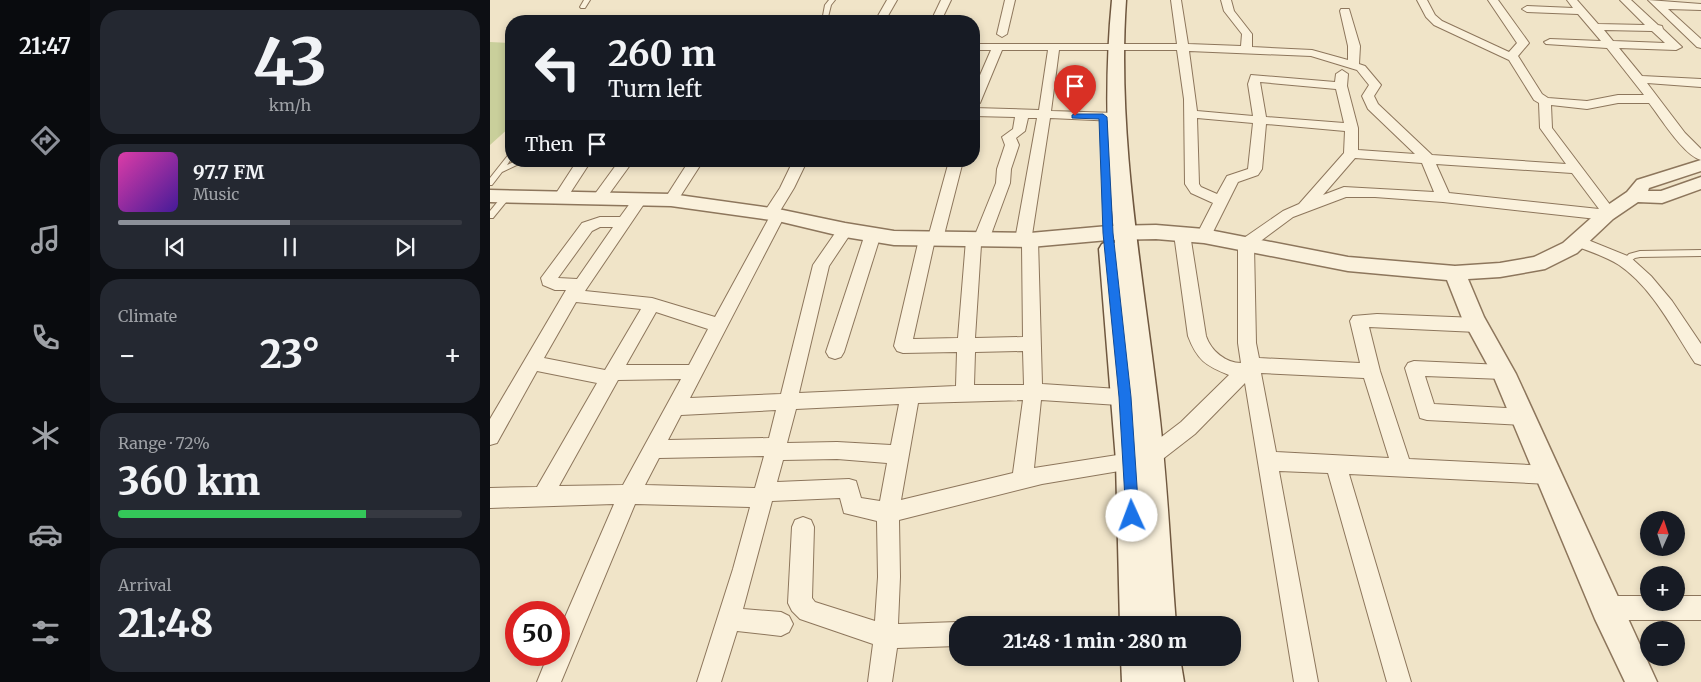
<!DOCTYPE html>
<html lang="en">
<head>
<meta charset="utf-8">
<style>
	body { margin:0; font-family:Merriweather,serif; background:#242831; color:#f1f3f6; height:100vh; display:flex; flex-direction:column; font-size:19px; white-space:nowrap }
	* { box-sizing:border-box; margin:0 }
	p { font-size:16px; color:#9ea1a6 }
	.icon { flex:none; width:28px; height:28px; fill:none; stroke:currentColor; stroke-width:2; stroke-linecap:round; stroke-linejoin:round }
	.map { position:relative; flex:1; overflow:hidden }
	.drawer { display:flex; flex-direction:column; gap:10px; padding:10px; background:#0d0f14; width:400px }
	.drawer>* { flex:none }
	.banner { position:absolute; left:15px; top:15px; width:475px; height:152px; border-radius:20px; box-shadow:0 2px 8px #0003; background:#171b24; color:#f1f3f6; overflow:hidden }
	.needle { width:32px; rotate:3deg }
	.tools { position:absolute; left:1150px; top:511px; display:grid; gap:10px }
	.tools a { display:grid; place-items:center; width:45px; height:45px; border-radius:50%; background:#171b24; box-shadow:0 2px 8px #0003; font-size:25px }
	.speed { position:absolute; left:15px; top:601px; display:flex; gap:10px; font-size:25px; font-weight:700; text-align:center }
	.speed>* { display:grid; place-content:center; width:65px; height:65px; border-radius:50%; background:#171b24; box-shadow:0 2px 8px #0003; line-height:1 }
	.speed .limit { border:8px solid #d22; background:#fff; color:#111 }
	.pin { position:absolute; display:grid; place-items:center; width:42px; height:42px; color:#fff; margin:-51px -21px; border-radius:50% 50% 50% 0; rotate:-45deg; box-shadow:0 0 5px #0007 }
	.pin .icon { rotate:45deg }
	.me { position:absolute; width:55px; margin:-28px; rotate:358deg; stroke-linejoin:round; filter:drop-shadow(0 0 4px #0008) }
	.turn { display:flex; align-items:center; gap:18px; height:105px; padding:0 20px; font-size:22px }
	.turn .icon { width:65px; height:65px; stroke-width:2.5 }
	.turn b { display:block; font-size:35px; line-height:42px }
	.then { display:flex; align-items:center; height:48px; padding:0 20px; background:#0003; gap:10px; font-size:19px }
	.big { font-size:38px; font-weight:800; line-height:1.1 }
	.drawer .card { flex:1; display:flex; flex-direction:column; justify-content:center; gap:8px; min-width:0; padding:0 18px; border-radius:20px; background:#242831 }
	.drawer .dial { align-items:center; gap:0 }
	.dial b { font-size:65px; line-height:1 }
	.song { display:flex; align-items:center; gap:15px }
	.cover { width:60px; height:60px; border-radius:8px; background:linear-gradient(135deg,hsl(320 70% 55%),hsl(260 70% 35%)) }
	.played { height:5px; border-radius:2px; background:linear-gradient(90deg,#8c9099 50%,#363941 50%) }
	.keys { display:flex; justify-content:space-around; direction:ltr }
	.heat { display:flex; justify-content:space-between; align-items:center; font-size:28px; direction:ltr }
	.charge { height:8px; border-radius:4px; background:linear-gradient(90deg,#34c759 72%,#363941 0) }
	.trip { position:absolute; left:459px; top:616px; width:292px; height:50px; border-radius:20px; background:#171b24; box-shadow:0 2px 8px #0003; font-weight:800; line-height:50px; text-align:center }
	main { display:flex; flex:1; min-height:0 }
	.menu { display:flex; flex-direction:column; width:90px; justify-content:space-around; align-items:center; background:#090b0e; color:#9ea1a6 }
	.menu .icon { width:35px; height:35px }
	.menu .selected { color:#8c9099 }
	.menu b { font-size:22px; color:#f1f3f6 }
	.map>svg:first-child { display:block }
	.green { fill:#c9cf9b }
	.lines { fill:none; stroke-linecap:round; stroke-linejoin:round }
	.service-casing { stroke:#8d765c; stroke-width:2 }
	.minor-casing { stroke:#8d765c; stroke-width:2 }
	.tertiary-casing { stroke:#8d765c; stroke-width:3 }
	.secondary-casing { stroke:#6f573f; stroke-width:3 }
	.service { fill:#faf1dc; fill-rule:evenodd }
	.minor { fill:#faf1dc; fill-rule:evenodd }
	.tertiary { fill:#faf1dc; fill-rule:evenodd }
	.secondary { fill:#faf1dc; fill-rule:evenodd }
	.route { fill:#1a73e8; stroke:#114b97 }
</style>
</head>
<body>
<main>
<nav class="menu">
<b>21:47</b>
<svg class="icon selected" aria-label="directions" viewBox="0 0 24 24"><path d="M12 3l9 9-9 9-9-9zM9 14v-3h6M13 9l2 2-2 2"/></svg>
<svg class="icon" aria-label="music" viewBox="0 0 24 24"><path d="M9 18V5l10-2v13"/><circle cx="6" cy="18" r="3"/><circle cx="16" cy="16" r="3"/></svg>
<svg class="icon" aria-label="phone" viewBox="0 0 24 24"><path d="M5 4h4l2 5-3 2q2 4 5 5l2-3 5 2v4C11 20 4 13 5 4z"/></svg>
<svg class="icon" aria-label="climate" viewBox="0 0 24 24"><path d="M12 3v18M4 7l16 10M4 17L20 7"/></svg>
<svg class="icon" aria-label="car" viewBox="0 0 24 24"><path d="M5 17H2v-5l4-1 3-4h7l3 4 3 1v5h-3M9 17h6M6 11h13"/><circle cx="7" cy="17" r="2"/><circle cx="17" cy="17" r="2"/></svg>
<svg class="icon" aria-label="filters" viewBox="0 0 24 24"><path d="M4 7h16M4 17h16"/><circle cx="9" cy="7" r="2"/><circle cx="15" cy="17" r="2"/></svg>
</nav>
<section class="drawer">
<div class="card dial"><b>43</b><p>km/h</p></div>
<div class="card">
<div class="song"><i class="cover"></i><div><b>97.7 FM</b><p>Music</p></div></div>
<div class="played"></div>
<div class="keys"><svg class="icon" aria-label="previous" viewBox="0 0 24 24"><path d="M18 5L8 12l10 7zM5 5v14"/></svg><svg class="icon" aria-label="pause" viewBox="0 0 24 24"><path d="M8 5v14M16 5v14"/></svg><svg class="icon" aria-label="next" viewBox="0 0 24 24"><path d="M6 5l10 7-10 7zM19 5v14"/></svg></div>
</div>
<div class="card"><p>Climate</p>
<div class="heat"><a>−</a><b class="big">23°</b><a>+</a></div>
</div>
<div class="card"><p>Range · 72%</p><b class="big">360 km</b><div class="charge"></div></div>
<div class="card"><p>Arrival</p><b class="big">21:48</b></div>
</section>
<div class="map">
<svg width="1211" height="682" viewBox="0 0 1211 682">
	<rect width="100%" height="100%" fill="#f0e4c8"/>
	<path class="green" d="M 0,42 L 21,43 L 21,126 L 0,145 Z"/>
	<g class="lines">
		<defs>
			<g id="service">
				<path d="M 94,0 L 100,0 L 95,8 L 91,8 L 90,7 Z"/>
				<path d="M 339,0 L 345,0 L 341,5 L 337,21 L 332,21 L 335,5 Z"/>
				<path d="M 21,153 L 21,159 L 17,165 L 26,161 L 35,161 L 12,172 L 2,185 L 0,185 L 0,178 L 19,154 Z"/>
				<path d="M 14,194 L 17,194 L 21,196 L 3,218 L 0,218 L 0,211 Z"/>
				<path d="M 1211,250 L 1211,256 L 1150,257 L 1145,258 L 1135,265 L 1131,262 L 1139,254 L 1150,251 Z"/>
			</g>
			<g id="minor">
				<path d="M 397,0 L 407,0 L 395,21 L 385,21 Z"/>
				<path d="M 451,0 L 461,0 L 451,21 L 441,21 Z"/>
				<path d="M 515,0 L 525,0 L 517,34 L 512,37 L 507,34 Z"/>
				<path d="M 681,0 L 691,0 L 698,44 L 751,46 L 752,34 L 734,11 L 731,0 L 741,0 L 744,11 L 762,34 L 762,47 L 822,50 L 858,60 L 858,46 L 850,11 L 851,9 L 859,9 L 870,46 L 869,64 L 875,66 L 891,85 L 884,96 L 888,104 L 942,155 L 1076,164 L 1050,128 L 1049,103 L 1044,100 L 1019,60 L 944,25 L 936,17 L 927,0 L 937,0 L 945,15 L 952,21 L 1019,52 L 1027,43 L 998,0 L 1008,0 L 1039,43 L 1028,56 L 1052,94 L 1058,98 L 1097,101 L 1128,95 L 1154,95 L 1117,48 L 1056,44 L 1054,42 L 1060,39 L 1111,41 L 1088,14 L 1037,12 L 1032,9 L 1037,6 L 1083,8 L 1077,0 L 1087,0 L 1108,24 L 1155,25 L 1130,0 L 1141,0 L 1168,25 L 1172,26 L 1173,29 L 1192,47 L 1186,50 L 1129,48 L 1152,76 L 1211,79 L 1211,87 L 1157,83 L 1195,133 L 1211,149 L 1211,160 C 1194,156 1170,117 1159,103 L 1128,103 L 1097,109 L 1061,105 L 1062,128 L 1124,210 L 1126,213 L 1121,218 L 1116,220 L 953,202 L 885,197 L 856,197 L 803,217 L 764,246 L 766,343 L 769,358 L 870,363 L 860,321 L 863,316 L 887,314 L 987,318 L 993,320 L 996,325 L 993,330 L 987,332 L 879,327 L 890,371 L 919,459 L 1059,466 L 1066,468 L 1069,475 L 1066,482 L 1059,484 L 859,474 L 921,682 L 897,682 L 838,473 L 789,471 L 828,682 L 804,682 L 755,383 L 705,434 L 665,465 L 552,484 L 409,520 L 410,577 L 408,624 L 468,622 L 475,625 L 468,625 L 468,646 L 407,648 L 402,682 L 378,682 L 383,644 L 310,619 L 302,611 L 298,603 L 302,527 L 305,520 L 313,517 L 321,520 L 324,527 L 322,598 L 325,602 L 385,621 L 388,577 L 387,521 L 354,513 L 350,498 L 282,501 L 253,609 L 291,612 L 299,616 L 303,624 L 299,632 L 291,636 L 247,631 L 231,682 L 207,682 L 243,569 L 260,507 L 145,504 L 71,682 L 47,682 L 58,655 L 69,655 L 69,631 L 124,504 L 0,508 L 0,488 L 47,487 L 107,383 L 47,371 L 7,443 L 0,445 L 0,419 L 76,290 L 65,290 L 53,285 L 51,278 L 92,223 L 110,217 L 130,217 L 146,195 L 156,195 L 158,198 L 95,291 L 162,298 L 225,317 L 279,218 L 273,214 L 290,188 L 303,161 L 317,161 L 304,188 L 290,211 L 295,215 L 200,398 L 291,394 L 323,265 L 350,226 L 360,226 L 363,230 L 339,266 L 309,393 L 466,386 L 467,352 L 413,353 L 407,351 L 404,346 L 429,239 L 432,235 L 439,234 L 459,161 L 473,161 L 453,239 L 450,243 L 444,244 L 423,339 L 468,338 L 476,240 L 479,236 L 485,235 L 506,183 L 507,169 L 515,145 L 512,137 L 523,129 L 525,117 L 484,116 L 484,108 L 549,110 L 558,50 L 512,50 L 490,103 L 484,107 L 484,89 L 501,50 L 484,50 L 484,44 L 687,44 ZM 1114,30 L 1162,31 L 1175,43 L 1123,41 ZM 569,50 L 687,50 L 694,99 L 695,184 L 701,193 L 723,203 L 706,236 L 709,240 L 714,241 L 719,240 L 748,182 L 768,175 L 772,169 L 776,124 L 855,131 L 854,153 L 809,204 L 793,211 L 751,240 L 748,244 L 748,343 L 751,363 C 736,363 721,351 716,336 L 700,234 L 697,230 L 692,229 L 687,230 L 684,234 L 698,336 C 707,360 716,366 739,375 L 691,422 L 653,451 L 544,468 L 551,400 L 644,406 L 651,404 L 653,398 L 651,392 L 644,390 L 552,384 L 548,240 L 545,236 L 542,235 L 560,118 L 626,121 L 632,117 L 626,113 L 561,111 ZM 699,51 L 821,56 L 867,70 L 879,85 L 872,96 L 878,109 L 925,154 L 868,150 L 868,128 L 857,86 L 858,74 L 852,70 L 846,74 L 845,82 L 761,75 L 758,84 L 763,116 L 707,111 ZM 770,82 L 846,89 L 854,123 L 776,117 ZM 538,118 L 547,118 L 525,240 L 528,244 L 532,245 L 533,337 L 485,338 L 491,245 L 496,244 L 499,240 L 520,183 L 521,169 L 529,145 L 526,138 L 535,131 ZM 707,118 L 763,123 L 758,169 L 737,176 L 727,194 L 711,187 L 709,184 ZM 865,158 L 932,163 L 944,192 L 854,187 L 833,195 ZM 946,164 L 1082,173 L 1109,209 L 959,193 ZM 123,227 L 87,279 L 68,278 L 102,231 L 110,227 ZM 86,302 L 151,309 L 115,370 L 54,358 ZM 166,312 L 218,329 L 199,365 L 136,365 ZM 533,351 L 534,385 L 484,385 L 485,352 ZM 771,373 L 874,378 L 899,458 L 786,452 ZM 191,379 L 133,485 L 69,486 L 128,380 ZM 533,400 L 523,473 L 411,500 L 428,403 ZM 409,404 L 401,445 L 347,442 L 297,443 L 306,409 ZM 286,410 L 279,438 L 178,440 L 191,415 ZM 274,456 L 265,488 L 155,485 L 169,458 ZM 347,459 L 397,463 L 390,501 L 371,498 L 366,481 L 359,479 L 287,482 L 293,460 Z"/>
				<path d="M 1158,0 L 1211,4 L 1211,10 L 1178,9 L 1211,39 L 1211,48 L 1207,47 Z"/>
				<path d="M 87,161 L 101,161 L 75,201 L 65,201 L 63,198 Z"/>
				<path d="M 129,161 L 143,161 L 114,201 L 104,201 L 102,198 Z"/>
				<path d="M 199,161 L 213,161 L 186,203 L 176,203 L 174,200 Z"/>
				<path d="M 383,229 L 388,230 L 391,234 L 354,352 L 351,357 L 345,359 L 339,357 L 336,352 L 375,234 L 378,230 Z"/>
				<path d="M 1088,236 L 1140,257 L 1161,276 L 1182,301 L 1211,344 L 1211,365 L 1205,363 C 1183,330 1163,288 1129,265 C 1115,256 1098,251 1083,245 L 1080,241 L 1083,237 Z"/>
				<path d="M 924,361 L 1013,365 L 1019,367 L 1022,372 L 1019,377 L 1013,379 L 935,376 L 944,404 L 1034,409 L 1041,411 L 1044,417 L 1041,423 L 1034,425 L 937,420 L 930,418 L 915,368 L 918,363 Z"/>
				<path d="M 1116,596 L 1159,596 L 1159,602 L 1186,602 L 1186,596 L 1211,596 L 1211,620 L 1116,620 L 1108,616 L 1104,608 L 1108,600 Z"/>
			</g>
			<path id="tertiary" d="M 1211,160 L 1211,171 L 1159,188 L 1158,191 L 1171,191 L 1211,177 L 1211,189 L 1172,203 L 1148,202 L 1123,219 L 1087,253 L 1055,269 L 1010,277 L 978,279 L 994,317 L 1026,374 L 1167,682 L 1135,682 L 1105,619 L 1003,375 L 972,318 L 957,280 L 858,271 L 714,243 L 666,239 L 618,240 L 540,247 L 404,245 L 355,237 L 288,221 L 181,206 L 0,202 L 0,190 L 181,194 L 288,209 L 355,223 L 404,231 L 540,233 L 618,226 L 666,225 L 714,229 L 858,257 L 965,266 L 1010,263 L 1044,257 L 1073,243 L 1109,211 L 1137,192 L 1147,180 Z"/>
			<g id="secondary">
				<path d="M 622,0 L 636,0 C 627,132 651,264 667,395 C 677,471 680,549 686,625 L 630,625 L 626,461 L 609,249 L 612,244 L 620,241 L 625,243 C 617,162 614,81 622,0 Z"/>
				<path d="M 631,658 L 690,658 L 694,682 L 632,682 Z"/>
			</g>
		</defs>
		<use href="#service" class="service-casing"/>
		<use href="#minor" class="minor-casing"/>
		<use href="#tertiary" class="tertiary-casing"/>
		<use href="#secondary" class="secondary-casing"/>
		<use href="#service" class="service"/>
		<use href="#minor" class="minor"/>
		<use href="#tertiary" class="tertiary"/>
		<use href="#secondary" class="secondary"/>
	</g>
	<path class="route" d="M 585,114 L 613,114 L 617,117 L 623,233 L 641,397 L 649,516 L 647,520 L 642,522 L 638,520 L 636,516 L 629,397 L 613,233 L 609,119 L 582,118 L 582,115 Z"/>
</svg>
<div class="tools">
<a><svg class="needle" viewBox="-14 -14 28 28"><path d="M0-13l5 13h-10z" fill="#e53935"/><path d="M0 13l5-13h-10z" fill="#9ea1a6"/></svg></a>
<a>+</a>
<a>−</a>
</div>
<div class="speed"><div class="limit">50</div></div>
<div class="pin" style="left:585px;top:116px;background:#d93025"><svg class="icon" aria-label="arrive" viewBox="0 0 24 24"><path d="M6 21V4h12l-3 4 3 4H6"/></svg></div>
<svg class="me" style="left:642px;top:516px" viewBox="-20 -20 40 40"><circle r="19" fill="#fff"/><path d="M0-13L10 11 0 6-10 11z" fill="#1a73e8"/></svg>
<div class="trip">21:48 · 1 min · 280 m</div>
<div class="banner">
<div class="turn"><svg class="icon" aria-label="left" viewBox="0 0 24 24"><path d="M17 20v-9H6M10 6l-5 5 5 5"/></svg><div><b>260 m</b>Turn left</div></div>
<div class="then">Then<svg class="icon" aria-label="arrive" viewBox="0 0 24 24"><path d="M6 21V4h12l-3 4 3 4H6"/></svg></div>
</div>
</div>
</main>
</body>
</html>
